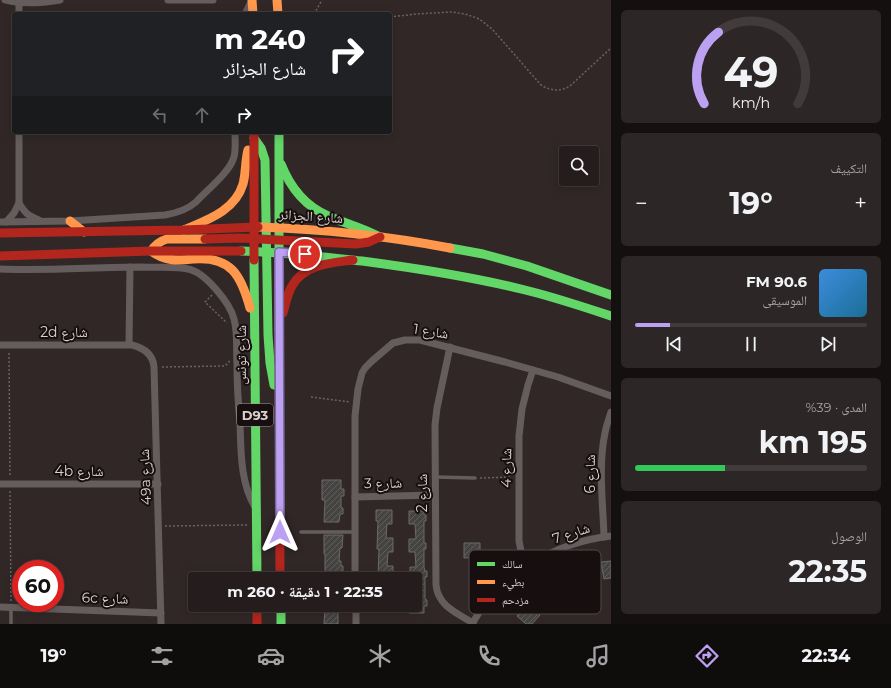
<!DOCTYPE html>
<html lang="ar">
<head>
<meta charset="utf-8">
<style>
	body { margin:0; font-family:Montserrat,"Noto Naskh Arabic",sans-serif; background:#2d2626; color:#f1f3f6; direction:rtl; height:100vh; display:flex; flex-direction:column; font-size:15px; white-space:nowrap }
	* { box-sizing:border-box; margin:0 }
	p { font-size:13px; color:#a3a2a4 }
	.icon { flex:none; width:22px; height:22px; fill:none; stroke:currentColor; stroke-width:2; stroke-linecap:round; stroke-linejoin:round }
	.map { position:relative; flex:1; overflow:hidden; direction:ltr }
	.drawer { display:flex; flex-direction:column; gap:10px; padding:10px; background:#141010; width:280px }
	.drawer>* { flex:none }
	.hud { position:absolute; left:12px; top:12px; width:380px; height:122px; border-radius:4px; box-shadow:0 2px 10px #0003,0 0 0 1px #423b3b; direction:rtl; background:#202124; color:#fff; overflow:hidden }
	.tools { position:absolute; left:559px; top:146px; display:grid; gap:8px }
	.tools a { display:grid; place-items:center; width:40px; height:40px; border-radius:4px; background:#251d1d; box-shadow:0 2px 10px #0003,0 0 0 1px #423b3b; font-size:20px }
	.speed { position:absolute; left:12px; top:560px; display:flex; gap:8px; font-size:20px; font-weight:700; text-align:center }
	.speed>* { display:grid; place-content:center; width:52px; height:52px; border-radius:50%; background:#251d1d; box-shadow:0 2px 10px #0003,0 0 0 1px #423b3b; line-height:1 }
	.speed .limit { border:6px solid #d22; background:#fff; color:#111 }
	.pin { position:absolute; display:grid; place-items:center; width:34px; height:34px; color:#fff; margin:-17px; border:2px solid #fff; border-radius:50%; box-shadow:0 1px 4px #0007 }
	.me { position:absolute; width:44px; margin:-22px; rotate:0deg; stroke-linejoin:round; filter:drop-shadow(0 0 3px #0008) }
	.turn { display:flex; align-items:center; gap:14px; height:84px; padding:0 20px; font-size:18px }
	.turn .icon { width:52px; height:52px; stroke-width:2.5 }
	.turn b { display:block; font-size:28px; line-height:34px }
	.lanes { display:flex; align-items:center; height:38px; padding:0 20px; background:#0003; justify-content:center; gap:20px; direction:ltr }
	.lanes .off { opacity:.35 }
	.big { font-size:30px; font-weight:700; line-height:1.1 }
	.drawer .card { flex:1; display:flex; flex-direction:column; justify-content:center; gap:6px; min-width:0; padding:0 14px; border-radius:6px; background:#2d2626 }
	.drawer .dial { align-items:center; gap:0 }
	.dial svg { height:104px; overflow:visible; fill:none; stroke:#423b3b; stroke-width:7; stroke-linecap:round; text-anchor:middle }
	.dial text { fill:#f1f3f6; stroke:none }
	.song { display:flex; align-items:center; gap:12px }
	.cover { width:48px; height:48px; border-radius:6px; background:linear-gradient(135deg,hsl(210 70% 55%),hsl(200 70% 35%)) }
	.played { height:4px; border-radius:2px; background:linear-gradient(90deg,#bca0f2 15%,#423b3b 15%) }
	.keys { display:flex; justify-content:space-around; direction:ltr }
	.heat { display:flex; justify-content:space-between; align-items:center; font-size:22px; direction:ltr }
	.charge { height:6px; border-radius:3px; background:linear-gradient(90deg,#34c759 39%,#423b3b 0) }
	.trip { position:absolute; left:188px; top:572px; width:234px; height:40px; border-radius:4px; background:#251d1d; box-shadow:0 2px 10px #0003,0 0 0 1px #423b3b; font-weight:700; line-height:40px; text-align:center; direction:rtl }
	.tab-bar { display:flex; height:64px; justify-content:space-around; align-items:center; background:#0f0c0c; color:#a3a2a4 }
	.tab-bar .icon { width:28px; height:28px }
	.tab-bar .active { color:#bca0f2 }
	.tab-bar b { font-size:18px; color:#f1f3f6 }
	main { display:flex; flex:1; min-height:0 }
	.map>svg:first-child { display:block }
	.building { fill:url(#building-hatch); stroke:#6c6a67 }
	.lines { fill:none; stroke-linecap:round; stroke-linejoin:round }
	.path { stroke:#6a6362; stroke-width:1.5; stroke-dasharray:2 2; stroke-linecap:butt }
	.lane { stroke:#655d5d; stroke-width:3.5 }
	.street { stroke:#655d5d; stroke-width:7 }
	.fast { stroke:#63d668; stroke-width:9 }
	.slow { stroke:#ff974d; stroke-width:9 }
	.jam { stroke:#b3261e; stroke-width:9 }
	.route-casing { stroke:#7a689d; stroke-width:10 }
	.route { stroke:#bca0f2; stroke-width:7 }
	.labels { text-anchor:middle; stroke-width:4; stroke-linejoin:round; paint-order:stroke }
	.shield { fill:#170f0f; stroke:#a19695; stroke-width:1 }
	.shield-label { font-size:13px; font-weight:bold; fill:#dcd0cf }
	.street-label { font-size:14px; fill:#dcd0cf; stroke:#170f0f }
	.key { fill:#170f0f; stroke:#524949; stroke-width:1 }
	.key-label { font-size:11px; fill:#dcd0cf }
</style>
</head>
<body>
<main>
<section class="drawer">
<div class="card dial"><svg viewBox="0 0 100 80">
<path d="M14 69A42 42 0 1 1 86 69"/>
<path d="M14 69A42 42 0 0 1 25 14" stroke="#bca0f2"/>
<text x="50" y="56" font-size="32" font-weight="700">49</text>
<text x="50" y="72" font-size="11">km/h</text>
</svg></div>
<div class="card"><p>التكييف</p>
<div class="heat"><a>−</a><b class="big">19°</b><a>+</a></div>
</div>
<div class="card">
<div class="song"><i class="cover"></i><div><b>90.6 FM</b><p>الموسيقى</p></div></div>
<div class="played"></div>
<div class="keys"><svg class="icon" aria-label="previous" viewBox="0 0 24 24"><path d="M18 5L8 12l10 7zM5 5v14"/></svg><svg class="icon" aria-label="pause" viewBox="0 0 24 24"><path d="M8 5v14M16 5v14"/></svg><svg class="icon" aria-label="next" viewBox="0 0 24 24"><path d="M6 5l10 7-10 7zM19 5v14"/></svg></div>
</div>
<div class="card"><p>المدى · 39%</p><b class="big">195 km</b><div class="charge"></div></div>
<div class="card"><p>الوصول</p><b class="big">22:35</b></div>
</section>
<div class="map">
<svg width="611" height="624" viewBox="0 0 611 624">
	<defs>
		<pattern id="building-hatch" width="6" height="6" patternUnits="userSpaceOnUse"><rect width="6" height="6" fill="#464442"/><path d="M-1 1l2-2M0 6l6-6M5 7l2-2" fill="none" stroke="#605e5c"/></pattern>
	</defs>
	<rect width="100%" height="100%" fill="#312727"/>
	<g class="building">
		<path d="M 322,480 L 341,480 L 341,489 L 344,489 L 344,496 L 341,496 L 341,508 L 343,508 L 343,514 L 340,514 L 339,522 L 324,522 L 325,500 L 322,500 Z"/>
		<path d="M 376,510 L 392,510 L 392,524 L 387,524 L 386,538 L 393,538 L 393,552 L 388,552 L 387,566 L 393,566 L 393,579 L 379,579 L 379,577 L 378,577 L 379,549 L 377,549 L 378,521 L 376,521 Z"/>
		<path d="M 409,511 L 424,511 L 424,515 L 426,515 L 426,521 L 424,521 L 424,543 L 426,543 L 426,549 L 424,549 L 424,567 L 425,571 L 427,571 L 427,577 L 425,577 L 425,599 L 427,600 L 427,606 L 424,606 L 424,613 L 409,613 L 409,605 L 415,605 L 415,595 L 416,595 L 416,580 L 415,580 L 415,579 L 410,579 L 410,567 L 416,567 L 415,552 L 409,552 L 409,539 L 416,539 L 415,524 L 409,524 Z"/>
		<path d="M 324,535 L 343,535 L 342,548 L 340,548 L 339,561 L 341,561 L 341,566 L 343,566 L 343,573 L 341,573 L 340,579 L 325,579 L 325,554 L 324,554 Z"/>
		<path d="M 464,543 L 480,543 L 480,557 L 464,558 Z"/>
		<path d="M 611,561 L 611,578 L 604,579 L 601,562 Z"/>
		<path d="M 527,604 L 540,615 L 532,624 L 526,624 L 517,616 Z"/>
		<path d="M 325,605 L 338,605 L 338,624 L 324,624 Z"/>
		<rect x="380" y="605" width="9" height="7"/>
	</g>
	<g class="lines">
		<g class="path">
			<path d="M 314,14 L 322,0"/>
			<path d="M 390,17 L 416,14 L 452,12 L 465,14 L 477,18 L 482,21 L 492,29 L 541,85 C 551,91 560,92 570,86 L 611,48"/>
			<path d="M 212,295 L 205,302 L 227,323"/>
			<path d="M 9,353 L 10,477"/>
			<path d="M 162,367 L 225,366 L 229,362 L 229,360"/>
			<path d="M 311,397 L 350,402"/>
			<path d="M 480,478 L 512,477"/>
			<path d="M 10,491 L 11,601"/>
			<path d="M 165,526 L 247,525"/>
		</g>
		<g class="lane">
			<path d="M 435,477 L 475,478"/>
			<path d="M 301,532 L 355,532"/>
			<path d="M 11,607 L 11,624"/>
		</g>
		<g class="street">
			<path d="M 5,0 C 23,5 42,3 60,0"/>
			<path d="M 19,0 L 19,14"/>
			<path d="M 168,0 L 213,0"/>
			<path d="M 245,14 L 251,2"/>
			<path d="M 19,203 C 25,213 28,216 39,220"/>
			<path d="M 0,222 L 70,221 L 165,215 C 177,213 187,210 196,202 C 207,190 230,172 234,157 C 236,149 235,140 235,132"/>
			<path d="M 6,222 L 14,213 L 19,203 L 19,132"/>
			<path d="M 0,269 C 48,271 95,267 143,267 C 158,268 174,266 188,269 C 205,272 230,303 234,319 C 238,333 236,349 237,364 C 237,383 238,402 240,422 C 241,450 240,482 255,507"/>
			<path d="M 129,344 L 130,267"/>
			<path d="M 0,345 L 132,345 C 144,348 153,355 154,367 L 161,624"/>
			<path d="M 450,347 L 437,408 L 435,425 L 436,585 C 438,606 457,613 473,623"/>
			<path d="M 0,484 L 158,484"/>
			<path d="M 355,497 L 435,495"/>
			<path d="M 604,537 C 603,504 598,465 605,433 C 606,426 609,419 611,412"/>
			<path d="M 528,566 L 522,556 L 519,541 L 519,436 L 522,409 L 528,385 L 533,370"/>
			<path d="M 355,579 L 355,416 L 358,389 L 362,373 L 365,368 L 372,361 L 393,343 L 405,340 L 420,340 L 505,362 L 558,377 L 611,396"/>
			<path d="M 356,605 L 356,624"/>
			<path d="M 0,607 L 161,613"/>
			<path d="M 472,624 C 499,575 556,542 611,536"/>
		</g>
		<g class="fast">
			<path d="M 279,132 L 279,331"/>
			<path d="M 254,138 L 261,148 L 265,160 L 268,335 L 270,363 L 274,385"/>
			<path d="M 281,164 C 290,187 305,206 328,216 C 345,223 363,228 380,237"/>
			<path d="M 450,248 L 483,254 L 527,266 L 611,295"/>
			<path d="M 241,251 C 281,252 322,257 362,261 C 415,268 468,276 521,289 C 551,296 581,306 611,316"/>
			<path d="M 254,260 L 257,579"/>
			<path d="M 281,605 L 281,624"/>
		</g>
		<g class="slow">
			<path d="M 252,0 L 253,14"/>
			<path d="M 277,0 L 278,14"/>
			<path d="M 70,221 L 84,232"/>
			<path d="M 258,227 C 322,229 387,236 450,248"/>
			<path d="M 184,230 C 207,220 235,211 243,184 C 246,173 245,161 248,150"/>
			<path d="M 205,239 L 167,239 C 160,241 155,245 151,251 C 165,261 176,261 193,259 C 231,256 241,275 250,308"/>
		</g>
		<g class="jam">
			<path d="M 254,132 L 254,260"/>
			<path d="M 0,233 L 184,230 L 258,227"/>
			<path d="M 205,239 L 241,238 L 356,244 L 369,242 L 380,237"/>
			<path d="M 0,256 L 151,251 L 241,251"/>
			<path d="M 283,313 C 286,304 287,294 292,286 C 304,264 331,263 353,260"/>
			<path d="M 279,331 L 280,579"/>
			<path d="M 257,605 L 257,624"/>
		</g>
	</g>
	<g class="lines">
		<defs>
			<path id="route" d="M 280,532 L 279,252 L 305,254"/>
		</defs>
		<use href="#route" class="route-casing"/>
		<use href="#route" class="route"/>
	</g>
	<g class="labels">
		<rect class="shield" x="237" y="404" width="36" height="22" rx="3"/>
		<g class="shield-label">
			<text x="255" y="420">D93</text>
		</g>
		<g class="street-label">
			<text transform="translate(311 216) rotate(4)" y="5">شارع الجزائر</text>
			<text transform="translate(431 331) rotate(9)" y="5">شارع 1</text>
			<text x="64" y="337">2d شارع</text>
			<text transform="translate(241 355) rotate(-90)" y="5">شارع تونس</text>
			<text transform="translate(506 468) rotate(-89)" y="5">شارع 4</text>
			<text x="79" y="476">4b شارع</text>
			<text transform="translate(590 474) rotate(-90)" y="5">شارع 6</text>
			<text transform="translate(145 477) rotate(-92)" y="5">49a شارع</text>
			<text transform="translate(383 483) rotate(-1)" y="5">شارع 3</text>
			<text transform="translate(422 493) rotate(-90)" y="5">شارع 2</text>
			<text transform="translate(571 533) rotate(-18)" y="5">شارع 7</text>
			<text transform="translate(105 598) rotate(2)" y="5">6c شارع</text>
		</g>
	</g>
	<rect x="469" y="550" width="132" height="64" rx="6" class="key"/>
	<rect x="477" y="562" width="18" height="4" fill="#63d668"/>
	<rect x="477" y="580" width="18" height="4" fill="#ff974d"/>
	<rect x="477" y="598" width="18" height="4" fill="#b3261e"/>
	<g class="key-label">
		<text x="502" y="568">سالك</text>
		<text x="502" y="586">بطيء</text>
		<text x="502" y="604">مزدحم</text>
	</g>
</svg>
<div class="tools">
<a><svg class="icon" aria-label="search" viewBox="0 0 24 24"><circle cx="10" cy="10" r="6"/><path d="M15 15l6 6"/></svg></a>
</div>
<div class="speed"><div class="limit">60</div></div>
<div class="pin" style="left:305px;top:254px;background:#d93025"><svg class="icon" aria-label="arrive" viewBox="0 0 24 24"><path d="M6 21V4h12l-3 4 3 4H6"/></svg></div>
<svg class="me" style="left:280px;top:532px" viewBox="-20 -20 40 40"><path d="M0-17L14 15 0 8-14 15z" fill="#bca0f2" stroke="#fff" stroke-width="4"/></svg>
<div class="trip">22:35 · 1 دقيقة · 260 m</div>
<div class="hud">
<div class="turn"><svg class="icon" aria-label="right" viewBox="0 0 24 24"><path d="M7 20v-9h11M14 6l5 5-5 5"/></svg><div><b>240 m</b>شارع الجزائر</div></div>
<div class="lanes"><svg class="icon off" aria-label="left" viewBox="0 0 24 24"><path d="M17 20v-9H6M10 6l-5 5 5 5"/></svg><svg class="icon off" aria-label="ahead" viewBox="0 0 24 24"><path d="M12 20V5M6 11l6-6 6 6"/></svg><svg class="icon" aria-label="right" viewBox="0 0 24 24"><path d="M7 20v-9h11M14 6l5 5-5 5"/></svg></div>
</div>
</div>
</main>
<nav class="tab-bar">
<b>22:34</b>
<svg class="icon active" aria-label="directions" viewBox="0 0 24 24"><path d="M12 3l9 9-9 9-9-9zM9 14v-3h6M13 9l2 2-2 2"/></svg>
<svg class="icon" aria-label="music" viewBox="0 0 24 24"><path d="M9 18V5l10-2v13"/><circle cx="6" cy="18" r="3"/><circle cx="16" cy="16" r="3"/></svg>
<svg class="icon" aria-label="phone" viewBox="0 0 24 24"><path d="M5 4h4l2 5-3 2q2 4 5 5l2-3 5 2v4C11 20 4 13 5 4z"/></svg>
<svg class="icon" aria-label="climate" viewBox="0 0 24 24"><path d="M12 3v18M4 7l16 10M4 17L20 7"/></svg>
<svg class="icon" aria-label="car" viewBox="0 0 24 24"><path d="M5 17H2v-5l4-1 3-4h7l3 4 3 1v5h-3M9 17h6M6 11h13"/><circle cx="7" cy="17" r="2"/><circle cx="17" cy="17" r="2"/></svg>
<svg class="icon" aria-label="filters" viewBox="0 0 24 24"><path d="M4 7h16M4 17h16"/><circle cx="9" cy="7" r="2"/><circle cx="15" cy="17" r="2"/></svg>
<b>19°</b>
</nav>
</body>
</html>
